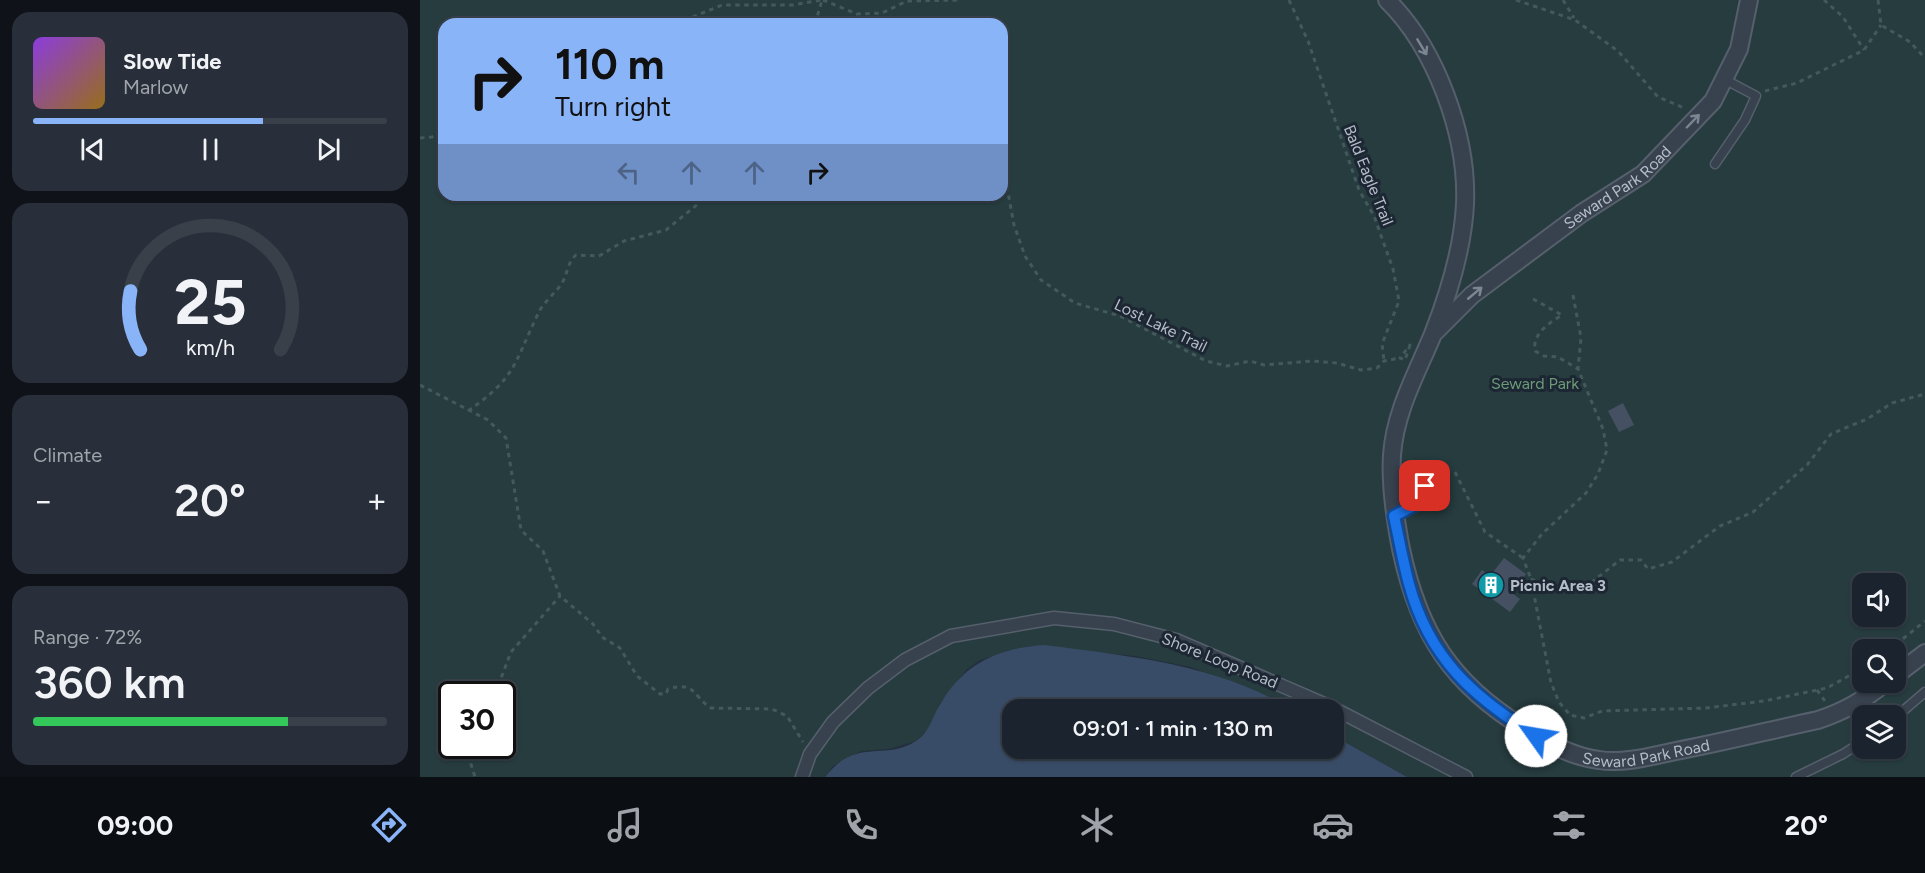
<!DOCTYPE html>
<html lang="en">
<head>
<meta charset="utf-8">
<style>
	body { margin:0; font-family:Figtree,sans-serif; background:#282f3a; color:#f1f3f6; height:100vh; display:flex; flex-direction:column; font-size:22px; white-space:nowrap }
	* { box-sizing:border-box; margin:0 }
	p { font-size:20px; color:#a0a4aa }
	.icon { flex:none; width:33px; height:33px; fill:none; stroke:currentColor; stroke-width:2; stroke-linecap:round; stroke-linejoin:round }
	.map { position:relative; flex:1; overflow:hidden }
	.side { display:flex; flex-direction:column; gap:12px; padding:12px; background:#0f1319; width:420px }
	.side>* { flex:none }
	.guide { position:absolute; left:18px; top:18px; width:570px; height:183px; border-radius:18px; box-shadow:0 2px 4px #0004,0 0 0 2px #39404a; background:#8ab4f8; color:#111; overflow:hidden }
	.fabs { position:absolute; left:1432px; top:573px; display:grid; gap:12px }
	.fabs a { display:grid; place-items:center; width:54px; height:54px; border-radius:12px; background:#1b232e; box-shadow:0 2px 4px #0004,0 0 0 2px #39404a; font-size:30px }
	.speed { position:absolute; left:18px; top:681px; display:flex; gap:12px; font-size:30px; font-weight:700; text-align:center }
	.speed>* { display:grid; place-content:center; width:78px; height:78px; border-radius:50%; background:#1b232e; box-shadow:0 2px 4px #0004,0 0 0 2px #39404a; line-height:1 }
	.speed .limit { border:3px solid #111; border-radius:9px; background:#fff; color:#111 }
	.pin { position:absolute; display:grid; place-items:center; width:51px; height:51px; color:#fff; margin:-26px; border-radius:12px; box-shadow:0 3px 9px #0006 }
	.me { position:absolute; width:66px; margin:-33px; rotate:302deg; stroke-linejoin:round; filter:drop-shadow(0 0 4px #0008) }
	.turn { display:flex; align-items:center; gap:21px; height:126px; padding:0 18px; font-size:27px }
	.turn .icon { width:78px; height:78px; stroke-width:2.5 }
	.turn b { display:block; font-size:42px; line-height:51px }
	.lanes { display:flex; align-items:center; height:57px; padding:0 18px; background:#0003; justify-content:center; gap:30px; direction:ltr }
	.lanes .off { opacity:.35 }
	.big { font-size:45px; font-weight:600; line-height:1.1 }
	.side .card { flex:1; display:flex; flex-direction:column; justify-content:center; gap:9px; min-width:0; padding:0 21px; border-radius:18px; background:#282f3a }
	.side .dial { align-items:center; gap:0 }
	.dial svg { height:156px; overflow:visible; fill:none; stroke:#39404a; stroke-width:7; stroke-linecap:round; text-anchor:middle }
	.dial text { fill:#f1f3f6; stroke:none }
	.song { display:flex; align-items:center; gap:18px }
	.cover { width:72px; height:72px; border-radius:9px; background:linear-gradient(135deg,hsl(270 70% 55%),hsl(40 70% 35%)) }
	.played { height:6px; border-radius:3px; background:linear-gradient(90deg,#8ab4f8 65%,#39404a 65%) }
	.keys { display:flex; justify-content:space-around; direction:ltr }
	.heat { display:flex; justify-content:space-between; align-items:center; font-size:33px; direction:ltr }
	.charge { height:9px; border-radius:4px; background:linear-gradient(90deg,#34c759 72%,#39404a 0) }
	.trip { position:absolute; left:582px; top:699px; width:342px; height:60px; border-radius:18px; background:#1b232e; box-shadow:0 2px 4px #0004,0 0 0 2px #39404a; font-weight:600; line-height:60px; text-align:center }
	.dock { display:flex; height:96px; justify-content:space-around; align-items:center; background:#0b0e12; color:#a0a4aa }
	.dock .icon { width:42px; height:42px }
	.dock .on { color:#8ab4f8 }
	.dock b { font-size:27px; color:#f1f3f6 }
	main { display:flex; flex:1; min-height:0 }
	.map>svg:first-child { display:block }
	.green { fill:#263c3f; fill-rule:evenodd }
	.water { fill:#394c67 }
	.building { fill:#455162 }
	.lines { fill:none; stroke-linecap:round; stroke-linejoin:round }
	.service-casing { stroke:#565f6c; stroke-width:11 }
	.pedestrian-casing { stroke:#565f6c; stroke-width:15 }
	.minor-casing { stroke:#565f6c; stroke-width:20 }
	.path { stroke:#44595c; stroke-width:3; stroke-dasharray:4.5 4.5; stroke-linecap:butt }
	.service { stroke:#38414e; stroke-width:8 }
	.pedestrian { stroke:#38414e; stroke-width:12 }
	.minor { stroke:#38414e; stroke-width:16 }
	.oneway { stroke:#7c8592 }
	.route-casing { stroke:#114b97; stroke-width:15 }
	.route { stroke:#1a73e8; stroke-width:10 }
	.labels { text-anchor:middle; stroke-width:6; stroke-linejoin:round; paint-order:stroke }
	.street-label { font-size:16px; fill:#b4bcc9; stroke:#1d2633 }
	.park-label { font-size:16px; fill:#6b9a76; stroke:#1d2633 }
	.poi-label { font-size:16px; font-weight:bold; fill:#b4bcc9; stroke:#1d2633; text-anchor:start }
</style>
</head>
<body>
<main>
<section class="side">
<div class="card">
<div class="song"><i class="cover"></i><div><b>Slow Tide</b><p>Marlow</p></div></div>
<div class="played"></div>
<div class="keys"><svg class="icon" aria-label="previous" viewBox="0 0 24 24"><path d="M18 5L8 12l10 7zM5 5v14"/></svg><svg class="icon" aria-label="pause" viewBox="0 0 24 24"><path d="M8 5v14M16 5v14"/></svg><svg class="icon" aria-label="next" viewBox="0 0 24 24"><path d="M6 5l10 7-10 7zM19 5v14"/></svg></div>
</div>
<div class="card dial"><svg viewBox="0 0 100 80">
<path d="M14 69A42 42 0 1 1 86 69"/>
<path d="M14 69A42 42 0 0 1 9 39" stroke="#8ab4f8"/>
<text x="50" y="56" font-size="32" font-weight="700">25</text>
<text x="50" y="72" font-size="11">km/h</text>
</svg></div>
<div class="card"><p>Climate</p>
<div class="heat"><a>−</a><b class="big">20°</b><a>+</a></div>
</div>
<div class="card"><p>Range · 72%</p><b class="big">360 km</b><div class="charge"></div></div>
</section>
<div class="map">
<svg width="1505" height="777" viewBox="0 0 1505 777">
	<rect width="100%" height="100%" fill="#242f3e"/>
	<path class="green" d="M 0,0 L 1505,0 L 1505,777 L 987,777 L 914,736 L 914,710 L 871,709 L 771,667 L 715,656 L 609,646 L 560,660 L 546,670 L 519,705 L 511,726 L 496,741 L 469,749 L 441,751 L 413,766 L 405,777 L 0,777 ZM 24,24 L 582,24 L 582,195 L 24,195 ZM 1443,584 L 1476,584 L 1476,616 L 1443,616 ZM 1443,650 L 1476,650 L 1476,682 L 1443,682 ZM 32,694 L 82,694 L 82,746 L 32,746 ZM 1443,716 L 1476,716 L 1476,748 L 1443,748 Z"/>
	<path class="water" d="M 624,645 C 709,656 796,664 871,709 L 592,710 L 592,748 L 914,748 L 914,736 L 987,777 L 405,777 C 437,736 464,762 496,741 C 511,731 512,716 521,703 C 544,663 579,648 624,645 Z"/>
	<g class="building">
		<path d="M 1203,403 L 1214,425 L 1199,432 L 1188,411 Z"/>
		<path d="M 1084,558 L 1106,574 L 1092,593 L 1100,599 L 1090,612 L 1052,584 L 1062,570 L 1070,576 Z"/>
	</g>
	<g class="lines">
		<defs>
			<g id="service">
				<path d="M 1295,164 L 1325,120 L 1336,96 L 1304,79"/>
				<path d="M 974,516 L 1001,502 L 1008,470"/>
				<path d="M 1476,717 L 1505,692"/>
				<path d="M 1376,777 L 1423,754 L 1443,741"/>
			</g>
			<path id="pedestrian" d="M 382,777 L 390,754 L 413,722 L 448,688 L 485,660 L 531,636 L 634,618 L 694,624 L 756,640 L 911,707 L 1046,777"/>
			<g id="minor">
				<path id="s1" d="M 967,0 C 1016,48 1048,136 1045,204 C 1043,248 1029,293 1013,334 C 997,373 975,411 972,455 C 970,486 975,518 981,549 C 999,634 1032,685 1107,730 C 1129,744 1153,757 1179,760 C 1204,764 1232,756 1256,751 C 1304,742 1351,730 1398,720 C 1425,711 1444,700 1466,682"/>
				<path id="s2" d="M 1016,331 L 1052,295 L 1162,213 L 1223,174 L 1293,101 L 1319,49 L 1329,0"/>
				<path d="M 1476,675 L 1505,653"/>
			</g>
		</defs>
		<use href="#service" class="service-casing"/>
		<use href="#pedestrian" class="pedestrian-casing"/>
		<use href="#minor" class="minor-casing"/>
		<g class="path">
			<path d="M 403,0 L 437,14 L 462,13 L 487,1 L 539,0"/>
			<path d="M 869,0 L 888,41 L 939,190 L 954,216 L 973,269 L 979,301 L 962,344 L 964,361"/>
			<path d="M 1096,0 L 1155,20 L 1198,51 L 1238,97 L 1264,108"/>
			<path d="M 1143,0 L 1154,18"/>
			<path d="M 1404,0 L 1423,17 L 1444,50"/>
			<path d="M 1458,0 L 1461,25 L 1490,42 L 1505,58"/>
			<path d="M 256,24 L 302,5 L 373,5 L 401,0"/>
			<path d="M 395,24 L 402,0"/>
			<path d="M 1345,91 L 1377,83 L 1444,50 L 1461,25"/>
			<path d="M 0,138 L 12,137 L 24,131"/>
			<path d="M 582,160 L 594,225 L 605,256 L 621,280 L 655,303 L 700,316 L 786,361 L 807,366 L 830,361 L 844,365 L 892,361 L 917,363 L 941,370 L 957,368 L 964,361 L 980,358"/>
			<path d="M 1153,295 L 1161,338 L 1158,369"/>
			<path d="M 1113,299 L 1142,315 C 1129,323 1112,334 1115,351 L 1124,356 L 1138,357 L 1158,369 L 1183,429 L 1187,450 L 1178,474 L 1166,493 L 1122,534 L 1103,558 L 1111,579 L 1131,683 L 1139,702 L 1150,715 L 1164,718 L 1182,711 L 1286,708 L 1344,701 L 1407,688 L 1443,668"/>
			<path d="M 990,345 L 985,360 L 980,358 Z"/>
			<path d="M 0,385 L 68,420 L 86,438 L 101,530 L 123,551 L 140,596 L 173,624 L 182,637 L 200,648 L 217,676 L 240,694 L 246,694 L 248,689 C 276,681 272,696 291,708 L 352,709 L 367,716 L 383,742"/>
			<path d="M 48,411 C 96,377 93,366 117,316 C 122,303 135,294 142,283 C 148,273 147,263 156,255 L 179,256 L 204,241 L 246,230 L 289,195"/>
			<path d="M 1035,472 L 1065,532 L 1103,558"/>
			<path d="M 1111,579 L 1126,586 L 1144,588 L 1168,585 L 1200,560 L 1221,560 L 1228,569 L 1252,562 L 1300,526 L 1333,512 L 1387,465 L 1411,434 L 1447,419 L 1472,403 L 1505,394"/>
			<path d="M 1469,650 L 1505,621"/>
			<path d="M 1397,690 L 1405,701"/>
			<path d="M 75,694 L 91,652 L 140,596"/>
			<path d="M 54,746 L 50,761 L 55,777"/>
		</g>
		<use href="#service" class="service"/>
		<use href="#pedestrian" class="pedestrian"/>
		<use href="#minor" class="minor"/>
	</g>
	<defs><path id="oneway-shaft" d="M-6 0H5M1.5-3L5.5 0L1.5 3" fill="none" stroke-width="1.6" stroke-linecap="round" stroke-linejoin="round" transform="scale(1.5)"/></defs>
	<g class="oneway">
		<use href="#oneway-shaft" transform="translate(1002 47) rotate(59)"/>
		<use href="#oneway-shaft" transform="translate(1273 121) rotate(-46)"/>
		<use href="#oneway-shaft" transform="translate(1055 293) rotate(-40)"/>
	</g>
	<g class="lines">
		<defs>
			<path id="route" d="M 1005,486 L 1001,502 L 974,516 C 979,539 983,562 989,584 C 1009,658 1053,697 1116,736"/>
		</defs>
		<use href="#route" class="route-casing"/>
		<use href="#route" class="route"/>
	</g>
	<defs>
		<symbol id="building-disc" viewBox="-11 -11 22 22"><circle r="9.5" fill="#0f9aa8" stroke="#1d2633"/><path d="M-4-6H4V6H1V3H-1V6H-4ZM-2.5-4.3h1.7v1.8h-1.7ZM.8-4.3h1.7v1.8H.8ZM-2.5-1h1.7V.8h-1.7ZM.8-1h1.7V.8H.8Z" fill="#fff"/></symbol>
	</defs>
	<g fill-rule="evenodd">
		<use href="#building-disc" x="1056" y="570" width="30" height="30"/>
	</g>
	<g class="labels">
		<g class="street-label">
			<text transform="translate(949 175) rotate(68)" y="6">Bald Eagle Trail</text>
			<text dy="6" stroke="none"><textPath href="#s2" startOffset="232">Seward Park Road</textPath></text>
			<text transform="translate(741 325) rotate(26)" y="6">Lost Lake Trail</text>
			<text transform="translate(800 660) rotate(22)" y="6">Shore Loop Road</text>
			<text dy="6" stroke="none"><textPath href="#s1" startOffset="936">Seward Park Road</textPath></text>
		</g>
		<g class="park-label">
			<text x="1115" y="389">Seward Park</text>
		</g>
		<g class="poi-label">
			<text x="1090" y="591">Picnic Area 3</text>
		</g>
	</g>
</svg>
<div class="fabs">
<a><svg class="icon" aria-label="sound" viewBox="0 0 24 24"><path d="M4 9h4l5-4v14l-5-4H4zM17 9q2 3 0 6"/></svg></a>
<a><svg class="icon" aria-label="search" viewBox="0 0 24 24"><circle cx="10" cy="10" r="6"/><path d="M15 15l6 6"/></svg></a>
<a><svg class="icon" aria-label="layers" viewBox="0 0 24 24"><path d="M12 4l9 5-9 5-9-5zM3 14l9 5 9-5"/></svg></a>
</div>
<div class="speed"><div class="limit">30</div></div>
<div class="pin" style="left:1005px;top:486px;background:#d93025"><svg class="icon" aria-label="arrive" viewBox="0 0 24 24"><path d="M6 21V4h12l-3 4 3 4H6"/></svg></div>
<svg class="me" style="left:1116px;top:736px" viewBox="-20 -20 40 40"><circle r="19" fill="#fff"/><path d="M0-13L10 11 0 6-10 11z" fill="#1a73e8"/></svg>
<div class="trip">09:01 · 1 min · 130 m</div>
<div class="guide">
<div class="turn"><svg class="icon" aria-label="right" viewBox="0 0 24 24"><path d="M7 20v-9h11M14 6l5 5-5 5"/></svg><div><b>110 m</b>Turn right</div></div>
<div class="lanes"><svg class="icon off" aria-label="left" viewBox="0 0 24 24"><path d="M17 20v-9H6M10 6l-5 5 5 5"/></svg><svg class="icon off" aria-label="ahead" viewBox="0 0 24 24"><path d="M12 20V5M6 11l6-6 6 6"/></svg><svg class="icon off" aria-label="ahead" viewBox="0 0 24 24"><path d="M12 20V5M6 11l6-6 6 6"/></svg><svg class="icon" aria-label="right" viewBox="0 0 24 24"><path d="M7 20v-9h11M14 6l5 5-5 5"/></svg></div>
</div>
</div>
</main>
<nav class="dock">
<b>09:00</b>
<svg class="icon on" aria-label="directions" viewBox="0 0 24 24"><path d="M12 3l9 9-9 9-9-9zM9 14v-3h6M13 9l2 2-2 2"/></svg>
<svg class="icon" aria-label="music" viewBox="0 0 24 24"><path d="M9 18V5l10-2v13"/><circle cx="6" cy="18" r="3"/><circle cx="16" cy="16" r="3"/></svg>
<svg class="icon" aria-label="phone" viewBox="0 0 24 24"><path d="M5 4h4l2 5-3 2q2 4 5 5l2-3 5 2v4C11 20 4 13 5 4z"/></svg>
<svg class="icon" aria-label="climate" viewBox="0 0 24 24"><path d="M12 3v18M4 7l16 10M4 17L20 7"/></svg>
<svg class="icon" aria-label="car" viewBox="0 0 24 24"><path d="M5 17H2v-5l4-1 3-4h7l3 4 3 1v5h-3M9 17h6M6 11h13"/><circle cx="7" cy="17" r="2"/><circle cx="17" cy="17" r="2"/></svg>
<svg class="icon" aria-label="filters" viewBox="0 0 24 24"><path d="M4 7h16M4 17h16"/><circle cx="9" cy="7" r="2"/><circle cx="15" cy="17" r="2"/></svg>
<b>20°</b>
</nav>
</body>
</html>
